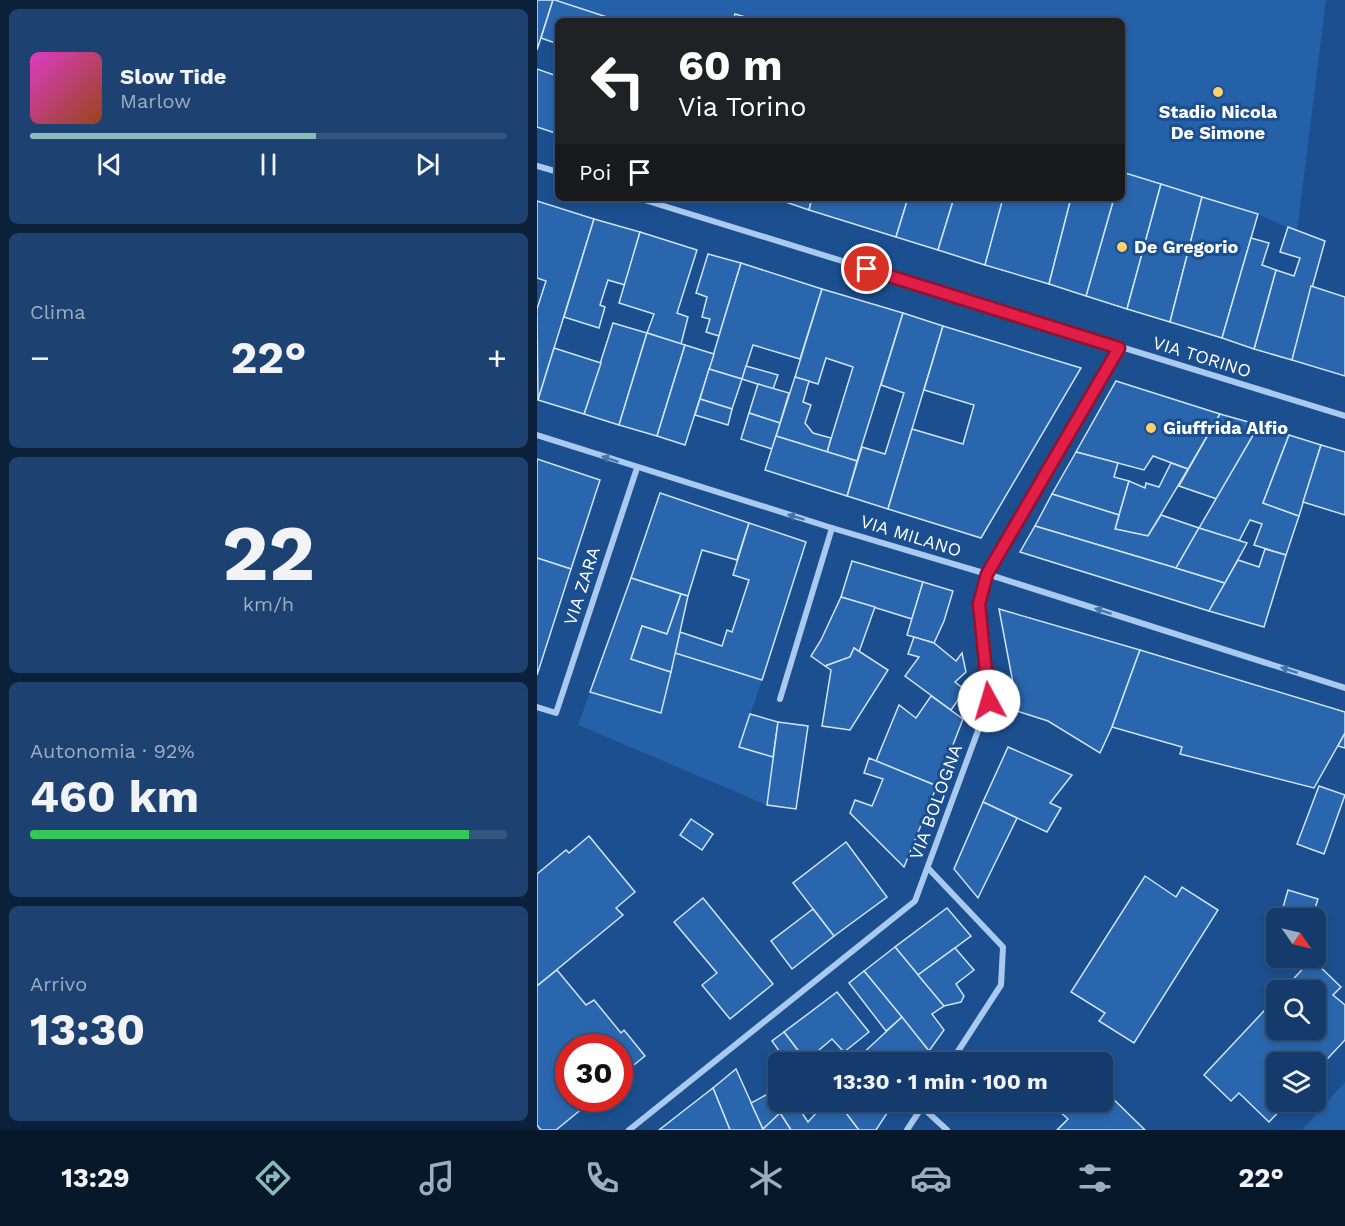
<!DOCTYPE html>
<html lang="it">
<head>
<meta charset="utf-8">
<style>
	body { margin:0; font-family:"Work Sans",sans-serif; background:#1d4271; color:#f1f3f6; height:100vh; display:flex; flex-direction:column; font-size:22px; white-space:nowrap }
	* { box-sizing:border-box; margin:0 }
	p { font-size:20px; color:#9dadc1 }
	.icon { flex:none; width:33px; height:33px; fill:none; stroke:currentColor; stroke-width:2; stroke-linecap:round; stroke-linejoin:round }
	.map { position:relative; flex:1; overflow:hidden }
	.sheet { display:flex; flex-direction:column; gap:9px; padding:9px; background:#0b203b; width:537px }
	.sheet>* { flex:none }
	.hud { position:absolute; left:18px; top:18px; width:570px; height:183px; border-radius:9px; box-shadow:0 3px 9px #0003,0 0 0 2px #33557e; background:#202124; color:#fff; overflow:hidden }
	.needle { width:39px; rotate:124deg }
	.controls { position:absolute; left:729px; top:908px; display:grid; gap:12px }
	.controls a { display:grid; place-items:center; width:60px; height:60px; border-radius:9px; background:#143b6b; box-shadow:0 3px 9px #0003,0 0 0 2px #33557e; font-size:30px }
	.speed { position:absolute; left:18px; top:1034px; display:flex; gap:12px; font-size:30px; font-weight:700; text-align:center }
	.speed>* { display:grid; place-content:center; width:78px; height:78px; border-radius:50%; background:#143b6b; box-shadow:0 3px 9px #0003,0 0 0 2px #33557e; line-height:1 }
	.speed .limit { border:9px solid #d22; background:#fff; color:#111 }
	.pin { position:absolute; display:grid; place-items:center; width:51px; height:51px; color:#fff; margin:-26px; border:3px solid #fff; border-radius:50%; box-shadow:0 2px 6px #0007 }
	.me { position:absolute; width:66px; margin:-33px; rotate:354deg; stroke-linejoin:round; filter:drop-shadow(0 0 4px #0008) }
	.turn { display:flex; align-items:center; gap:21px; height:126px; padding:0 24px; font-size:27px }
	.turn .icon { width:78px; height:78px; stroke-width:2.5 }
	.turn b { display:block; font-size:42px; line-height:51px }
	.then { display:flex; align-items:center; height:57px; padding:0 24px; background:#0003; gap:12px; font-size:22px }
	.big { font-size:45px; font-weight:700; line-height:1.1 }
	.sheet .widget { flex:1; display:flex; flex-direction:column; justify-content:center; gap:9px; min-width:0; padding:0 21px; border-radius:9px; background:#1d4271 }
	.sheet .dial { align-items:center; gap:0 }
	.dial b { font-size:78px; line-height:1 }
	.song { display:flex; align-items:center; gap:18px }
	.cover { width:72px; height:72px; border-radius:9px; background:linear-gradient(135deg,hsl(310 70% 55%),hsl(20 70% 35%)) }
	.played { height:6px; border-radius:3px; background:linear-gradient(90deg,#8bbbb9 60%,#33557e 60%) }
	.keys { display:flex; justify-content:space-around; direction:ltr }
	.heat { display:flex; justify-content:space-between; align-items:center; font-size:33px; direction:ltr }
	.charge { height:9px; border-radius:4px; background:linear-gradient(90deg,#34c759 92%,#33557e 0) }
	.trip { position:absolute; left:231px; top:1052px; width:345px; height:60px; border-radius:9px; background:#143b6b; box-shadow:0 3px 9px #0003,0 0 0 2px #33557e; font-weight:700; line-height:60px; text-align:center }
	.tab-bar { display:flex; height:96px; justify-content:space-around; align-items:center; background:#08182b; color:#9dadc1 }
	.tab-bar .icon { width:42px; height:42px }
	.tab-bar .on { color:#8bbbb9 }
	.tab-bar b { font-size:27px; color:#f1f3f6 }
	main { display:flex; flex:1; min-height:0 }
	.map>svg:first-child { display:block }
	.green { fill:#2461a8 }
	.building { fill:#2a66ad; stroke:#cfe3fa; stroke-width:1.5 }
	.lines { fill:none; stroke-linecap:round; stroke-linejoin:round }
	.street { stroke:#a9c9ee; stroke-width:6 }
	.oneway { fill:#4674ac }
	.route-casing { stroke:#92132f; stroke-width:15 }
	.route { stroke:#e11d48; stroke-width:10 }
	.poi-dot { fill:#ffd166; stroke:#1b4f8f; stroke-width:2 }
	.labels { text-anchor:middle; stroke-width:6; stroke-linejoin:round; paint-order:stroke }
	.poi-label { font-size:18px; font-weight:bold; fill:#fff; stroke:#1b4f8f; text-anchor:start }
	.street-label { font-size:18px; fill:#fff; stroke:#1b4f8f }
</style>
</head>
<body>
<main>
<section class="sheet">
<div class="widget">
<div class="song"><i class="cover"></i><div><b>Slow Tide</b><p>Marlow</p></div></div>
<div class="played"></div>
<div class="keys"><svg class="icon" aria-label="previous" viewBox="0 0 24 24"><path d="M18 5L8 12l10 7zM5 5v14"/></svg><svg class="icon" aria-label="pause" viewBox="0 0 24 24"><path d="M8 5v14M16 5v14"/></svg><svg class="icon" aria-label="next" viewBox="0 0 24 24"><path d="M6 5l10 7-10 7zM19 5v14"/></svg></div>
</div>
<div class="widget"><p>Clima</p>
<div class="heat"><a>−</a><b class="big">22°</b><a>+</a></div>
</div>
<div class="widget dial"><b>22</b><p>km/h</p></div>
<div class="widget"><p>Autonomia · 92%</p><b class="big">460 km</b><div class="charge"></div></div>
<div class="widget"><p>Arrivo</p><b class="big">13:30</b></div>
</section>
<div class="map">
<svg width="808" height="1130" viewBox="0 0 808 1130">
	<rect width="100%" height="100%" fill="#1b4f8f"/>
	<g class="green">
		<path d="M 18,0 L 789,0 L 760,232 L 721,214 L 585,172 L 585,21 L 82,21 Z"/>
		<path d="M 138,653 L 225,680 L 202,747 L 236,757 L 230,805 L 41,725 L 53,692 L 124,713 Z"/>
		<path d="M 808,1082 L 808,1130 L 765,1130 Z"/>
	</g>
	<g class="building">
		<path d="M 0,0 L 16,0 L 0,50 Z"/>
		<path d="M 16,0 L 18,0 L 82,21 L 21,21 L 21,44 L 4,38 Z"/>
		<path d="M 198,14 L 222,21 L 196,21 Z"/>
		<path d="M 21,62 L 21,134 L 0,127 L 0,69 L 17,75 Z"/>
		<path d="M 585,172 L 624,184 L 590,309 L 549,296 L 577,198 L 585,198 Z"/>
		<path d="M 624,184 L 665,197 L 633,322 L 590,309 Z"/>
		<path d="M 665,197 L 721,214 L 685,338 L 633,322 Z"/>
		<path d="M 237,198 L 275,198 L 272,210 Z"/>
		<path d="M 275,198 L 371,198 L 359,237 L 272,210 Z"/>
		<path d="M 371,198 L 417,198 L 401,250 L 359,237 Z"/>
		<path d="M 417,198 L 460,198 L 466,200 L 448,265 L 401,250 Z"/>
		<path d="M 466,198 L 534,198 L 512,284 L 448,265 Z"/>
		<path d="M 534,198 L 577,198 L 549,296 L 512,284 Z"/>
		<path d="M 0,201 L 57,219 L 1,400 L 0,309 L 9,281 L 0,278 Z"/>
		<path d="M 57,219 L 103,232 L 88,285 L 71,280 L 63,305 L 68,307 L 62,328 L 27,317 Z"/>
		<path d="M 751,227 L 788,241 L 755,360 L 717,349 L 739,270 L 757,276 L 763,258 L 743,252 Z"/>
		<path d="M 103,232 L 160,250 L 140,313 L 151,317 L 144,344 L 110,333 L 117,314 L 82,303 Z"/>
		<path d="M 714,238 L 732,243 L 725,265 L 739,270 L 717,349 L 685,338 Z"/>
		<path d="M 171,254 L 204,263 L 182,336 L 169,332 L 173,319 L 165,317 L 170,297 L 159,293 Z"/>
		<path d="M 204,263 L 285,289 L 263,359 L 216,345 L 205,379 L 172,369 Z"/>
		<path d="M 774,286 L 808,297 L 808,376 L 755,360 Z"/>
		<path d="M 285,289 L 366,313 L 320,461 L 290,452 L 316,367 L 289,358 L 281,384 L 258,377 Z"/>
		<path d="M 366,313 L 406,326 L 351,509 L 310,496 L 325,447 L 348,454 L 367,393 L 344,385 Z"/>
		<path d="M 76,323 L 110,333 L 82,425 L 47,414 Z"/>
		<path d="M 406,326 L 544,368 L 444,538 L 351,509 L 375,429 L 426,444 L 437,405 L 387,390 Z"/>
		<path d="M 110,333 L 148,345 L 120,436 L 82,425 Z"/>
		<path d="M 148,345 L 177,354 L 148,445 L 120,436 Z"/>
		<path d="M 17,348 L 64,363 L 47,414 L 1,400 Z"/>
		<path d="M 209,366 L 241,375 L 236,389 L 205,379 Z"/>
		<path d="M 172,369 L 205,379 L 195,409 L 163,399 Z"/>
		<path d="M 258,377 L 272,381 L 266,402 L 274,405 L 268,423 L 276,433 L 294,438 L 290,452 L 239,436 Z"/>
		<path d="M 579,381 L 683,414 L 651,469 L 616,456 L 607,470 L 539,452 Z"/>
		<path d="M 221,384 L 252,393 L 243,423 L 212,413 Z"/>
		<path d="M 163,399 L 195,409 L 191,425 L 158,415 Z"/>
		<path d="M 212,413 L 243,423 L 235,449 L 204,439 Z"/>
		<path d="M 683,414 L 722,425 L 680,499 L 642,486 Z"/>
		<path d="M 722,425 L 752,435 L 726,503 L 762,516 L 749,555 L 717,545 L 725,524 L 713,520 L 702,541 L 662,528 Z"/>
		<path d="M 752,435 L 784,445 L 762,516 L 726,503 Z"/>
		<path d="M 239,436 L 320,461 L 310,496 L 228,470 Z"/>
		<path d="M 784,445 L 808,452 L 808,515 L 766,502 Z"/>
		<path d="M 539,452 L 581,463 L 577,477 L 592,481 L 582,515 L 515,494 Z"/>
		<path d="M 0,459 L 63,480 L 34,569 L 0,558 Z"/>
		<path d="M 634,463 L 651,469 L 611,536 L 578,529 L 592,481 L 608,488 L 609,483 L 622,487 Z"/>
		<path d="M 123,493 L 212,523 L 200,560 L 165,550 L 151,596 L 94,578 Z"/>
		<path d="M 515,494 L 582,515 L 578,529 L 611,536 L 624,515 L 662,528 L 639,568 L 498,526 Z"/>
		<path d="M 212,523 L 269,542 L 225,680 L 138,653 L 143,632 L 185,646 L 190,630 L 195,632 L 212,580 L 196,575 Z"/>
		<path d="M 498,526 L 639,568 L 688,583 L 672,611 L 483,552 Z"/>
		<path d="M 662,528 L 710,543 L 688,583 L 639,568 Z"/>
		<path d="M 728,549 L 749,555 L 727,627 L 672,611 L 701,560 L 722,567 Z"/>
		<path d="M 0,558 L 34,569 L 0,675 Z"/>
		<path d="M 315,561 L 386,582 L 375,619 L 304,597 Z"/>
		<path d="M 94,578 L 144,594 L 130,634 L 105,626 L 94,659 L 134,672 L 124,713 L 53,692 Z"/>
		<path d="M 386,582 L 416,591 L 407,621 L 397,643 L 370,635 Z"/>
		<path d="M 144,594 L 151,596 L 134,672 L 94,659 L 105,626 L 130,634 Z"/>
		<path d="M 304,597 L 338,607 L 322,652 L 317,648 L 313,657 L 288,666 L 274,656 L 284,640 Z"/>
		<path d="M 462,609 L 603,650 L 575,727 L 563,753 L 511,721 L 467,707 L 476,683 Z"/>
		<path d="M 377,637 L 397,643 L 419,661 L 425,653 L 429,672 L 418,682 L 428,690 L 414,710 L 368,676 L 382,657 L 371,654 Z"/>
		<path d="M 317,648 L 351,670 L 313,730 L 285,726 L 294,670 L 288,666 L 313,657 Z"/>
		<path d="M 603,650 L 808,712 L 808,733 L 777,788 L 643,754 L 645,747 L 575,727 Z"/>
		<path d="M 394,696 L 426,719 L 400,786 L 339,761 L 362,705 L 379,718 Z"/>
		<path d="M 213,714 L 241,722 L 236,757 L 202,747 Z"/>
		<path d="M 241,722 L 271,726 L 259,809 L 230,805 Z"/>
		<path d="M 808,733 L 808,748 L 801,746 Z"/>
		<path d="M 471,747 L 535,775 L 513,803 L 524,808 L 510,832 L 446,802 Z"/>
		<path d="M 332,758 L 400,786 L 367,867 L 313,813 L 318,800 L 335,806 L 346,779 L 327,773 Z"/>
		<path d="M 782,786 L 808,795 L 787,854 L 760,844 Z"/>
		<path d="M 446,802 L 480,818 L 441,898 L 417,869 Z"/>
		<path d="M 154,819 L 176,834 L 165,850 L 143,835 Z"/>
		<path d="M 52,836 L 98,892 L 79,908 L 86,915 L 0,986 L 0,874 L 29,850 L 32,853 Z"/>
		<path d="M 309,842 L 350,897 L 297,936 L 256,883 Z"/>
		<path d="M 608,876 L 639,897 L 645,887 L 681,910 L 597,1043 L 562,1021 L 568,1013 L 534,992 Z"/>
		<path d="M 751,890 L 781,899 L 775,918 L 743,918 Z"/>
		<path d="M 166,898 L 236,984 L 193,1019 L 165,985 L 180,973 L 137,922 Z"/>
		<path d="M 410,908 L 434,936 L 381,975 L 358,947 Z"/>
		<path d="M 276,909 L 297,936 L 255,969 L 234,941 Z"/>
		<path d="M 358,947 L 407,1006 L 395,1014 L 407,1030 L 392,1051 L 327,971 Z"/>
		<path d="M 418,948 L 437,970 L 419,984 L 427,996 L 424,1002 L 407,1006 L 381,975 Z"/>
		<path d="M 775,959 L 804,987 L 796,995 L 808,1005 L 808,1040 L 778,1072 L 778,1062 L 740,1062 L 740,1101 L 752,1101 L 732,1122 L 702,1093 L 694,1101 L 667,1075 L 740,997 L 740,1029 L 778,1029 L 778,990 L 746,990 Z"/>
		<path d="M 20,970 L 49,1005 L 57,1000 L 84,1033 L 87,1030 L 108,1056 L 82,1077 L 82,1047 L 32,1047 L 32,1098 L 58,1098 L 19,1130 L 4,1130 L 0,1125 L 0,986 Z"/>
		<path d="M 327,971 L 365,1017 L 349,1031 L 312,983 Z"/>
		<path d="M 300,992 L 332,1032 L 307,1052 L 295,1039 L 269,1061 L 247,1032 Z"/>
		<path d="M 365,1017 L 392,1051 L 385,1062 L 329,1062 L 324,1055 Z"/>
		<path d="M 247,1032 L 269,1061 L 270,1062 L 250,1062 L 235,1041 Z"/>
		<path d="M 199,1069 L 226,1129 L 225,1130 L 193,1130 L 176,1088 Z"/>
		<path d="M 176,1088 L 193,1130 L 122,1130 L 145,1112 Z"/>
		<path d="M 240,1089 L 242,1101 L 248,1101 L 251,1106 L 226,1129 L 214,1103 Z"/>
		<path d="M 566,1089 L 608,1130 L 520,1130 L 531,1119 L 520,1109 L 527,1101 L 566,1101 Z"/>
		<path d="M 257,1101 L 271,1122 L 290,1101 L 300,1101 L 322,1130 L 254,1130 L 243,1113 Z"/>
		<path d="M 300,1101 L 358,1101 L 339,1130 L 322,1130 Z"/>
		<path d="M 243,1113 L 254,1130 L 225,1130 L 226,1129 Z"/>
	</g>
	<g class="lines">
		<g class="street">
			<path d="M 0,166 L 21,172"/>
			<path d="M 101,198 L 808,416"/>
			<path d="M 0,435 L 295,528 L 450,574 L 808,688"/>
			<path d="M 243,699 L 295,528"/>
			<path d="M 0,707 L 19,713 L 100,468"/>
			<path d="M 391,868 L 466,947 L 464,985 L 414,1062"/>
			<path d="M 385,1107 L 410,1130"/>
			<path d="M 92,1130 L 378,901 L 452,701 L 442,604 L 450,574 L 582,347"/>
			<path d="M 370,1130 L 389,1101"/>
		</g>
	</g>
	<defs><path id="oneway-solid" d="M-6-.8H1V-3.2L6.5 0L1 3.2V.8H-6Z" transform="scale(1.5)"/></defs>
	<g class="oneway">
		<use href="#oneway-solid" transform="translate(73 459) rotate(-162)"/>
		<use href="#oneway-solid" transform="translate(259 517) rotate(-163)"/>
		<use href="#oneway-solid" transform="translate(566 611) rotate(-162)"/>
		<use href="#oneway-solid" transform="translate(752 670) rotate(-162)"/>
	</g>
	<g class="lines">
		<defs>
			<path id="route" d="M 330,269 L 582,348 L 450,574 L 442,604 L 452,701"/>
		</defs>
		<use href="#route" class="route-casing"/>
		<use href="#route" class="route"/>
	</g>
	<g class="poi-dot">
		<circle cx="681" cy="92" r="6"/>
		<circle cx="585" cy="247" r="6"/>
		<circle cx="614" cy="428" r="6"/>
	</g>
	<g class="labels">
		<g class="poi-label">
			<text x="681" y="118" text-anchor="middle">Stadio Nicola<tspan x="681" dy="21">De Simone</tspan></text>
			<text x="597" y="253">De Gregorio</text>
			<text x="626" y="434">Giuffrida Alfio</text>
		</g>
		<g class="street-label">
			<text transform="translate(665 357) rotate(17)" y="6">VIA TORINO</text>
			<text transform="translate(374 536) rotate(17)" y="6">VIA MILANO</text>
			<text transform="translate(45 586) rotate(-72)" y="6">VIA ZARA</text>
			<text transform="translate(399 802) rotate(-70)" y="6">VIA BOLOGNA</text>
		</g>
	</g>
</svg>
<div class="controls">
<a><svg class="needle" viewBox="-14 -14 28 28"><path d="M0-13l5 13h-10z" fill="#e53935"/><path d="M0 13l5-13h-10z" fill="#9dadc1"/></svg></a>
<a><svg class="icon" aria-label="search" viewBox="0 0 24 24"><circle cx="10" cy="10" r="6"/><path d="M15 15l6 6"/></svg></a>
<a><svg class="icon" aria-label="layers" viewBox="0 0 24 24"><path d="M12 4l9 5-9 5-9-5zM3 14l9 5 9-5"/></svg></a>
</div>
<div class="speed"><div class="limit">30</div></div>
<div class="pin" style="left:330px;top:269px;background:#d93025"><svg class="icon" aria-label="arrive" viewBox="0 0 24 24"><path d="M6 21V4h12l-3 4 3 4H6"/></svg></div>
<svg class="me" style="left:452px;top:701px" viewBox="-20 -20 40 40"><circle r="19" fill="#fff"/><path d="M0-13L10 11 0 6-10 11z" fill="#e11d48"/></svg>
<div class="trip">13:30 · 1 min · 100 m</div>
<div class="hud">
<div class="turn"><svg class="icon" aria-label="left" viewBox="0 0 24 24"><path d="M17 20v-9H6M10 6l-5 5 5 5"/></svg><div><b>60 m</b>Via Torino</div></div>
<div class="then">Poi<svg class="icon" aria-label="arrive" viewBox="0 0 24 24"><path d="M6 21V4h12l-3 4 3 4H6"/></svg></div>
</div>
</div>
</main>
<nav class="tab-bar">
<b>13:29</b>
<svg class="icon on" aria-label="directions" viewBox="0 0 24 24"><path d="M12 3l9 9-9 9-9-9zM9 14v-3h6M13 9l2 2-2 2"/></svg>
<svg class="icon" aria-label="music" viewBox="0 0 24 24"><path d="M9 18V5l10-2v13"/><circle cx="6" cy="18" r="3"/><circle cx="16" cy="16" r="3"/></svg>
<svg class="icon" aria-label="phone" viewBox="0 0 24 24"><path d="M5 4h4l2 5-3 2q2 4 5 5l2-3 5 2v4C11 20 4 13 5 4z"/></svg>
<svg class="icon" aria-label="climate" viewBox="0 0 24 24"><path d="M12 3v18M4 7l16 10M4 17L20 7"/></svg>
<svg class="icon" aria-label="car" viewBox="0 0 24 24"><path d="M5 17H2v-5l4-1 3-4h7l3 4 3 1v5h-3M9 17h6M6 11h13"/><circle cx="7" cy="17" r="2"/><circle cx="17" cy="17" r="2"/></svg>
<svg class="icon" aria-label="filters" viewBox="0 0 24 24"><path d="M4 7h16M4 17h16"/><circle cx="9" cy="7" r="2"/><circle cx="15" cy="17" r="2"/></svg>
<b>22°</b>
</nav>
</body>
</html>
